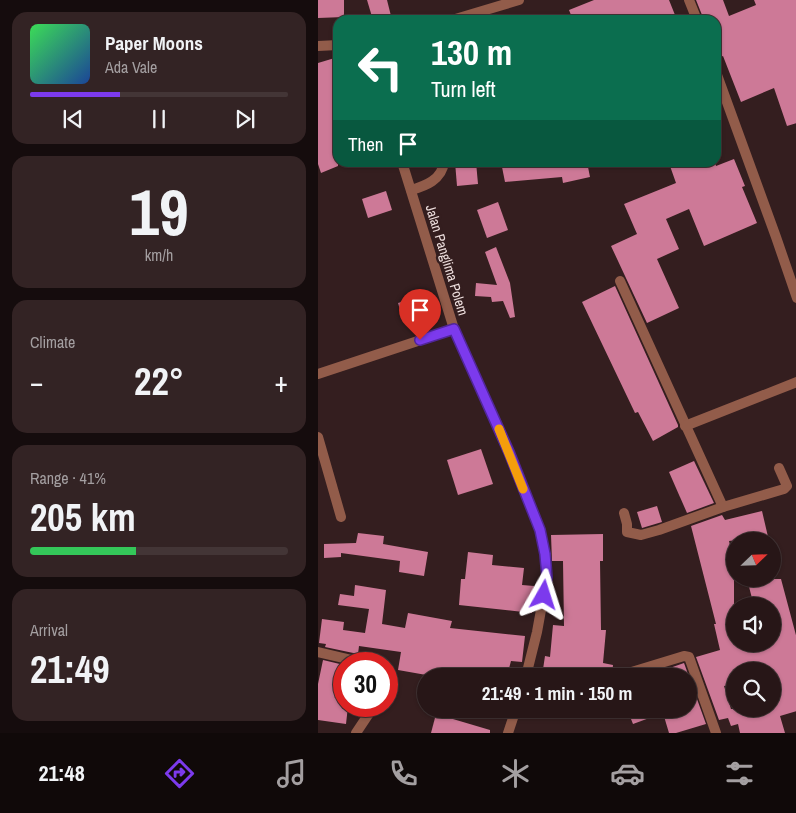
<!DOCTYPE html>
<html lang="en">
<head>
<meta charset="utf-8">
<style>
	body { margin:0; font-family:"Archivo Narrow",sans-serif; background:#332324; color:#f1f3f6; height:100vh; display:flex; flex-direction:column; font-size:19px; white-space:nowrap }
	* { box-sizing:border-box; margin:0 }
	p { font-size:16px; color:#a49fa1 }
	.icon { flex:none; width:28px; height:28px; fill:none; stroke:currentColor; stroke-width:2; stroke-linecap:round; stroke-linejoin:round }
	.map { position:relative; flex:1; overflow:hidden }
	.drawer { display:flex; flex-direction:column; gap:12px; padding:12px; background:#150c0d; width:318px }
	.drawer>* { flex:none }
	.top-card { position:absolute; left:15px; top:15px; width:388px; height:152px; border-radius:15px; box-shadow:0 1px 4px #0004,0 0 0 1px #433536; background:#0b6e4f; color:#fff; overflow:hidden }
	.needle { width:32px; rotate:67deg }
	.tools { position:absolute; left:408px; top:532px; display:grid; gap:10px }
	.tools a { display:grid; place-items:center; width:55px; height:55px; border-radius:50%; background:#271617; box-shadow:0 1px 4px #0004,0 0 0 1px #433536; font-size:25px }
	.speed { position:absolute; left:15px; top:652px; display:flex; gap:10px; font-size:25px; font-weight:700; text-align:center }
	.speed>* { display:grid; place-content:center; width:65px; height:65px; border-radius:50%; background:#271617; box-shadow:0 1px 4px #0004,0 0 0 1px #433536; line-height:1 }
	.speed .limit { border:8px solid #d22; background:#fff; color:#111 }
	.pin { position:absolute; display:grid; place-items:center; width:42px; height:42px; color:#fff; margin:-51px -21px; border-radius:50% 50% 50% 0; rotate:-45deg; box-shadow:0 0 5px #0007 }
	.pin .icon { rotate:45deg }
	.me { position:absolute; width:55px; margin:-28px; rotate:6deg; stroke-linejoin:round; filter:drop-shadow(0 0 4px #0008) }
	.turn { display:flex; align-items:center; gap:18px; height:105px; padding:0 15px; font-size:22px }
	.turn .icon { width:65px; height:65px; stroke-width:2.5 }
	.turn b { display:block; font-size:35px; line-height:42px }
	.then { display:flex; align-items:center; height:48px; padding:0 15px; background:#0003; gap:10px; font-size:19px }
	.big { font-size:38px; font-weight:700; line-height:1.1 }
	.drawer .tile { flex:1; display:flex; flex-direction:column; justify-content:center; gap:8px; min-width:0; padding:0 18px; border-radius:15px; background:#332324 }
	.drawer .dial { align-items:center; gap:0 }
	.dial b { font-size:65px; line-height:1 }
	.song { display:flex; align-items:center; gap:15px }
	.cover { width:60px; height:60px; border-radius:8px; background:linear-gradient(135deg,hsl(130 70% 55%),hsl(220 70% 35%)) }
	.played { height:5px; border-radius:2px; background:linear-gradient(90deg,#7c3aed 35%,#433536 35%) }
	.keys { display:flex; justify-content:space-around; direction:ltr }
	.heat { display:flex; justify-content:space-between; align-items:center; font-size:28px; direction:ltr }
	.charge { height:8px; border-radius:4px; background:linear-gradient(90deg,#34c759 41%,#433536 0) }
	.trip { position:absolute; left:99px; top:668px; width:280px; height:50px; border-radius:25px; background:#271617; box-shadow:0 1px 4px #0004,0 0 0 1px #433536; font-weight:700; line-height:50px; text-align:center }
	.tab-bar { display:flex; height:80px; justify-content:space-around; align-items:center; background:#100909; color:#a49fa1 }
	.tab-bar .icon { width:35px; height:35px }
	.tab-bar .current { color:#7c3aed }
	.tab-bar b { font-size:22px; color:#f1f3f6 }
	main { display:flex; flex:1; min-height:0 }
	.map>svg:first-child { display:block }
	.building { fill:#cd7997; fill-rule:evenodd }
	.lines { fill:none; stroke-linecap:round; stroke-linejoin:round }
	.minor { stroke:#925c4a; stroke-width:10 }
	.route-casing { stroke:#51269a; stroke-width:12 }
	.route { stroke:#7c3aed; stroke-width:9 }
	.slow { stroke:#f59e0b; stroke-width:9 }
	.labels { text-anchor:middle; stroke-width:5; stroke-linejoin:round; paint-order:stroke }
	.street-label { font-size:14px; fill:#efe0df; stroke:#341e1f }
</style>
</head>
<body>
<main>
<section class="drawer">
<div class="tile">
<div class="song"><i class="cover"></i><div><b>Paper Moons</b><p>Ada Vale</p></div></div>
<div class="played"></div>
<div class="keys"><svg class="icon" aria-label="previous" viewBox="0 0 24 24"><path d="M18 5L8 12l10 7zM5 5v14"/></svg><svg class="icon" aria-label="pause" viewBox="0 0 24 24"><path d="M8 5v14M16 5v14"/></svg><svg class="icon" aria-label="next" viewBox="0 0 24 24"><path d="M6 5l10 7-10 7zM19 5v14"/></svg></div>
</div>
<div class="tile dial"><b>19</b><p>km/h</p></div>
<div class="tile"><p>Climate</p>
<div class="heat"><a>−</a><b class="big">22°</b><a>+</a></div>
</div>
<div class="tile"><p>Range · 41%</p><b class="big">205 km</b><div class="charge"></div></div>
<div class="tile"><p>Arrival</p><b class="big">21:49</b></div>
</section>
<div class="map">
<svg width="479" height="733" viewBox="0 0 479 733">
	<rect width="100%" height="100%" fill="#341e1f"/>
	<g class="building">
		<path d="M 0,0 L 26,0 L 26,17 L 0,18 Z"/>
		<path d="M 49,0 L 69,0 L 74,20 L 55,20 Z"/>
		<path d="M 276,0 L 351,0 L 359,20 L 255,20 L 251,10 Z"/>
		<path d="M 378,0 L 405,0 L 411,16 L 438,5 L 436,0 L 479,0 L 479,123 L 469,126 L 456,88 L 423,102 L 405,56 L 400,58 L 398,52 L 398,20 L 386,20 Z"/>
		<path d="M 20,57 L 20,166 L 3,173 L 0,164 L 0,63 Z"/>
		<path d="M 416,159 L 427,186 L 424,187 L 439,223 L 386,246 L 371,209 L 348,219 L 361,249 L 339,259 L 361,308 L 329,323 L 293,246 L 319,234 L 306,204 L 358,183 L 352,166 L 362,162 L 397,162 L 398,166 Z"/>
		<path d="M 137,162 L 158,162 L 160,184 L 139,186 Z"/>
		<path d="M 183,162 L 269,162 L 272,177 L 245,183 L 244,177 L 187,182 Z"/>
		<path d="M 68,191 L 74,210 L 50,218 L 44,199 Z"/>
		<path d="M 180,202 L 190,230 L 169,238 L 159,210 Z"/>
		<path d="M 178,247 L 192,283 L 197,317 L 192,318 L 185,301 L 174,302 L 173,297 L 157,296 L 158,283 L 179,285 L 167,252 Z"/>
		<path d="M 297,286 L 360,425 L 360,427 L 335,441 L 320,412 L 317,413 L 264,302 Z"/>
		<path d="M 110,294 L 116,313 L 86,323 L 80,303 Z"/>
		<path d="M 163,449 L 175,484 L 140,495 L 129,460 Z"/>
		<path d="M 376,461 L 396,503 L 369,513 L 351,472 Z"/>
		<path d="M 339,506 L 344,522 L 324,528 L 319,512 Z"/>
		<path d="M 444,511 L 451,541 L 419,541 L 419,540 L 411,541 L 416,562 L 416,644 L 454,644 L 454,606 L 436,606 L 429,579 L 463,579 L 479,639 L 479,711 L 462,716 L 467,733 L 422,733 L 420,724 L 413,726 L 410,718 L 401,720 L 378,657 L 402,650 L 396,624 L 398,624 L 373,526 L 404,515 L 407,520 ZM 416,671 L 454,671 L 460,698 L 454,700 L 454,709 L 413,709 L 406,686 L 416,684 Z"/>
		<path d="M 40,533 L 66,536 L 65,544 L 110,552 L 106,576 L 81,572 L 82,561 L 23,553 L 23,557 L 6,558 L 6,544 L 38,543 Z"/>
		<path d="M 285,534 L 285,561 L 282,561 L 283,630 L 288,630 L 285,663 L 295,665 L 294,676 L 224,676 L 227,656 L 232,657 L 235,625 L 246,626 L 245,561 L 234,561 L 233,535 Z"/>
		<path d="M 150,552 L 175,555 L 174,565 L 206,568 L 204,585 L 216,586 L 214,613 L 141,605 L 143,579 L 147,579 Z"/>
		<path d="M 37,585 L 68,590 L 64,624 L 87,628 L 90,613 L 134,621 L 132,628 L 207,636 L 204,662 L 193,661 L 189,676 L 114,676 L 80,670 L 83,652 L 41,646 L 40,654 L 7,647 L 8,644 L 1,643 L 4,619 L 26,622 L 25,630 L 47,633 L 51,609 L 20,605 L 22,594 L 36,596 Z"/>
		<path d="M 5,660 L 26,665 L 26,706 L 30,706 L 28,724 L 0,720 L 0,684 Z"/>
		<path d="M 366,663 L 388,724 L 358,733 L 351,733 L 345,713 L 315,724 L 309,709 L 370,709 L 370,676 L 332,675 Z"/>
		<path d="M 118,714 L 172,730 L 172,733 L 113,733 Z"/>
	</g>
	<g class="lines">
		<g class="minor">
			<path d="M 371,0 L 379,20"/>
			<path d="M 134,20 L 201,0"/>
			<path d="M 0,46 L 20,45"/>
			<path d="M 398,72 L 458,237 L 479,298"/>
			<path d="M 84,162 L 136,329 L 191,453 L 222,530 L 227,554 L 229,577 L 219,632 L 208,676"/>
			<path d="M 93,190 C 107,186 124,180 126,162"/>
			<path d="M 302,281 L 405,507"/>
			<path d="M 0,374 L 136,329"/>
			<path d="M 367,426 L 479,382"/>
			<path d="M 0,437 L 23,517"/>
			<path d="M 306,513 L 309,524 L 309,532 L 323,535 L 341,530 L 405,507 L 466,489 L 469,486 L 461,468"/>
			<path d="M 0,652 L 51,664"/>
			<path d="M 69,668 L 71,673 L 69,679"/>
			<path d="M 307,674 L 366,656 L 371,657 L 398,733"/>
			<path d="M 38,733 L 56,706"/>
			<path d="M 190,733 L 198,709"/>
		</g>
	</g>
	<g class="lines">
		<defs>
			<path id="route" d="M 102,340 L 136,329 L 191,452 L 222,530 L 227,554 L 229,577 L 226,595"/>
		</defs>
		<use href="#route" class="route-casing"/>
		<use href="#route" class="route"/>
		<path class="slow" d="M 181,429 L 205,489"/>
	</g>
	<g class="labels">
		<g class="street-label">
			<text transform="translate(129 260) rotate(73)" y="5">Jalan Panglima Polem</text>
		</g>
	</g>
</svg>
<div class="tools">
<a><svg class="needle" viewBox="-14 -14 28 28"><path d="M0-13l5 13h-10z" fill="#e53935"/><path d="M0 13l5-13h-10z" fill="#a49fa1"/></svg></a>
<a><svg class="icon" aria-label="sound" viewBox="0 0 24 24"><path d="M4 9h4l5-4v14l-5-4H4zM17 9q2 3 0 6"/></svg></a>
<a><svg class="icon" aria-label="search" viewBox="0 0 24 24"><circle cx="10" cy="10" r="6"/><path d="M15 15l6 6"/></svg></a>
</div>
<div class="speed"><div class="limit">30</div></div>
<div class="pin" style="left:102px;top:340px;background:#d93025"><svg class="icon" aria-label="arrive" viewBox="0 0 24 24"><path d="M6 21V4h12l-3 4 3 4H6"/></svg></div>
<svg class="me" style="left:226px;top:595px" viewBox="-20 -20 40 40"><path d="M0-17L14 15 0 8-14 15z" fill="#7c3aed" stroke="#fff" stroke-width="4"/></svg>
<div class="trip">21:49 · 1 min · 150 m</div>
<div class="top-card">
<div class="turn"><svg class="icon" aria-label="left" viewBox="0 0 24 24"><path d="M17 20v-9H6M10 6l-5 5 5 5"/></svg><div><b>130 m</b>Turn left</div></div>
<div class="then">Then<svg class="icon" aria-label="arrive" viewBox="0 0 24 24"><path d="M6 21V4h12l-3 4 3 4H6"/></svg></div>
</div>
</div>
</main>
<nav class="tab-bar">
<b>21:48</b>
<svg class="icon current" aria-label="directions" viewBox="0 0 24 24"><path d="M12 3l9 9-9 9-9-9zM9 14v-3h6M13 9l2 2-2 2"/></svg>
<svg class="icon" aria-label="music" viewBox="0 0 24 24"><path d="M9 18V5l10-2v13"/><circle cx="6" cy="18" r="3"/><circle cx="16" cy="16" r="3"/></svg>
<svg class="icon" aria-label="phone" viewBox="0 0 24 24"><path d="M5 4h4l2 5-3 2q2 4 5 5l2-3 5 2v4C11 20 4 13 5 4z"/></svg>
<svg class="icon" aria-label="climate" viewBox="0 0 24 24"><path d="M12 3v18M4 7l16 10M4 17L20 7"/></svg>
<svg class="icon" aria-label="car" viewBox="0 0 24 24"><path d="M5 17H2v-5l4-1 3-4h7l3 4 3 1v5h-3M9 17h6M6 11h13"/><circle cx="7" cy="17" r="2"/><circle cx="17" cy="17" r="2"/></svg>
<svg class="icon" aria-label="filters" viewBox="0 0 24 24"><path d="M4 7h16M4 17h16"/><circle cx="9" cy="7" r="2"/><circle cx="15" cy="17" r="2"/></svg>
</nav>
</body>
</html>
